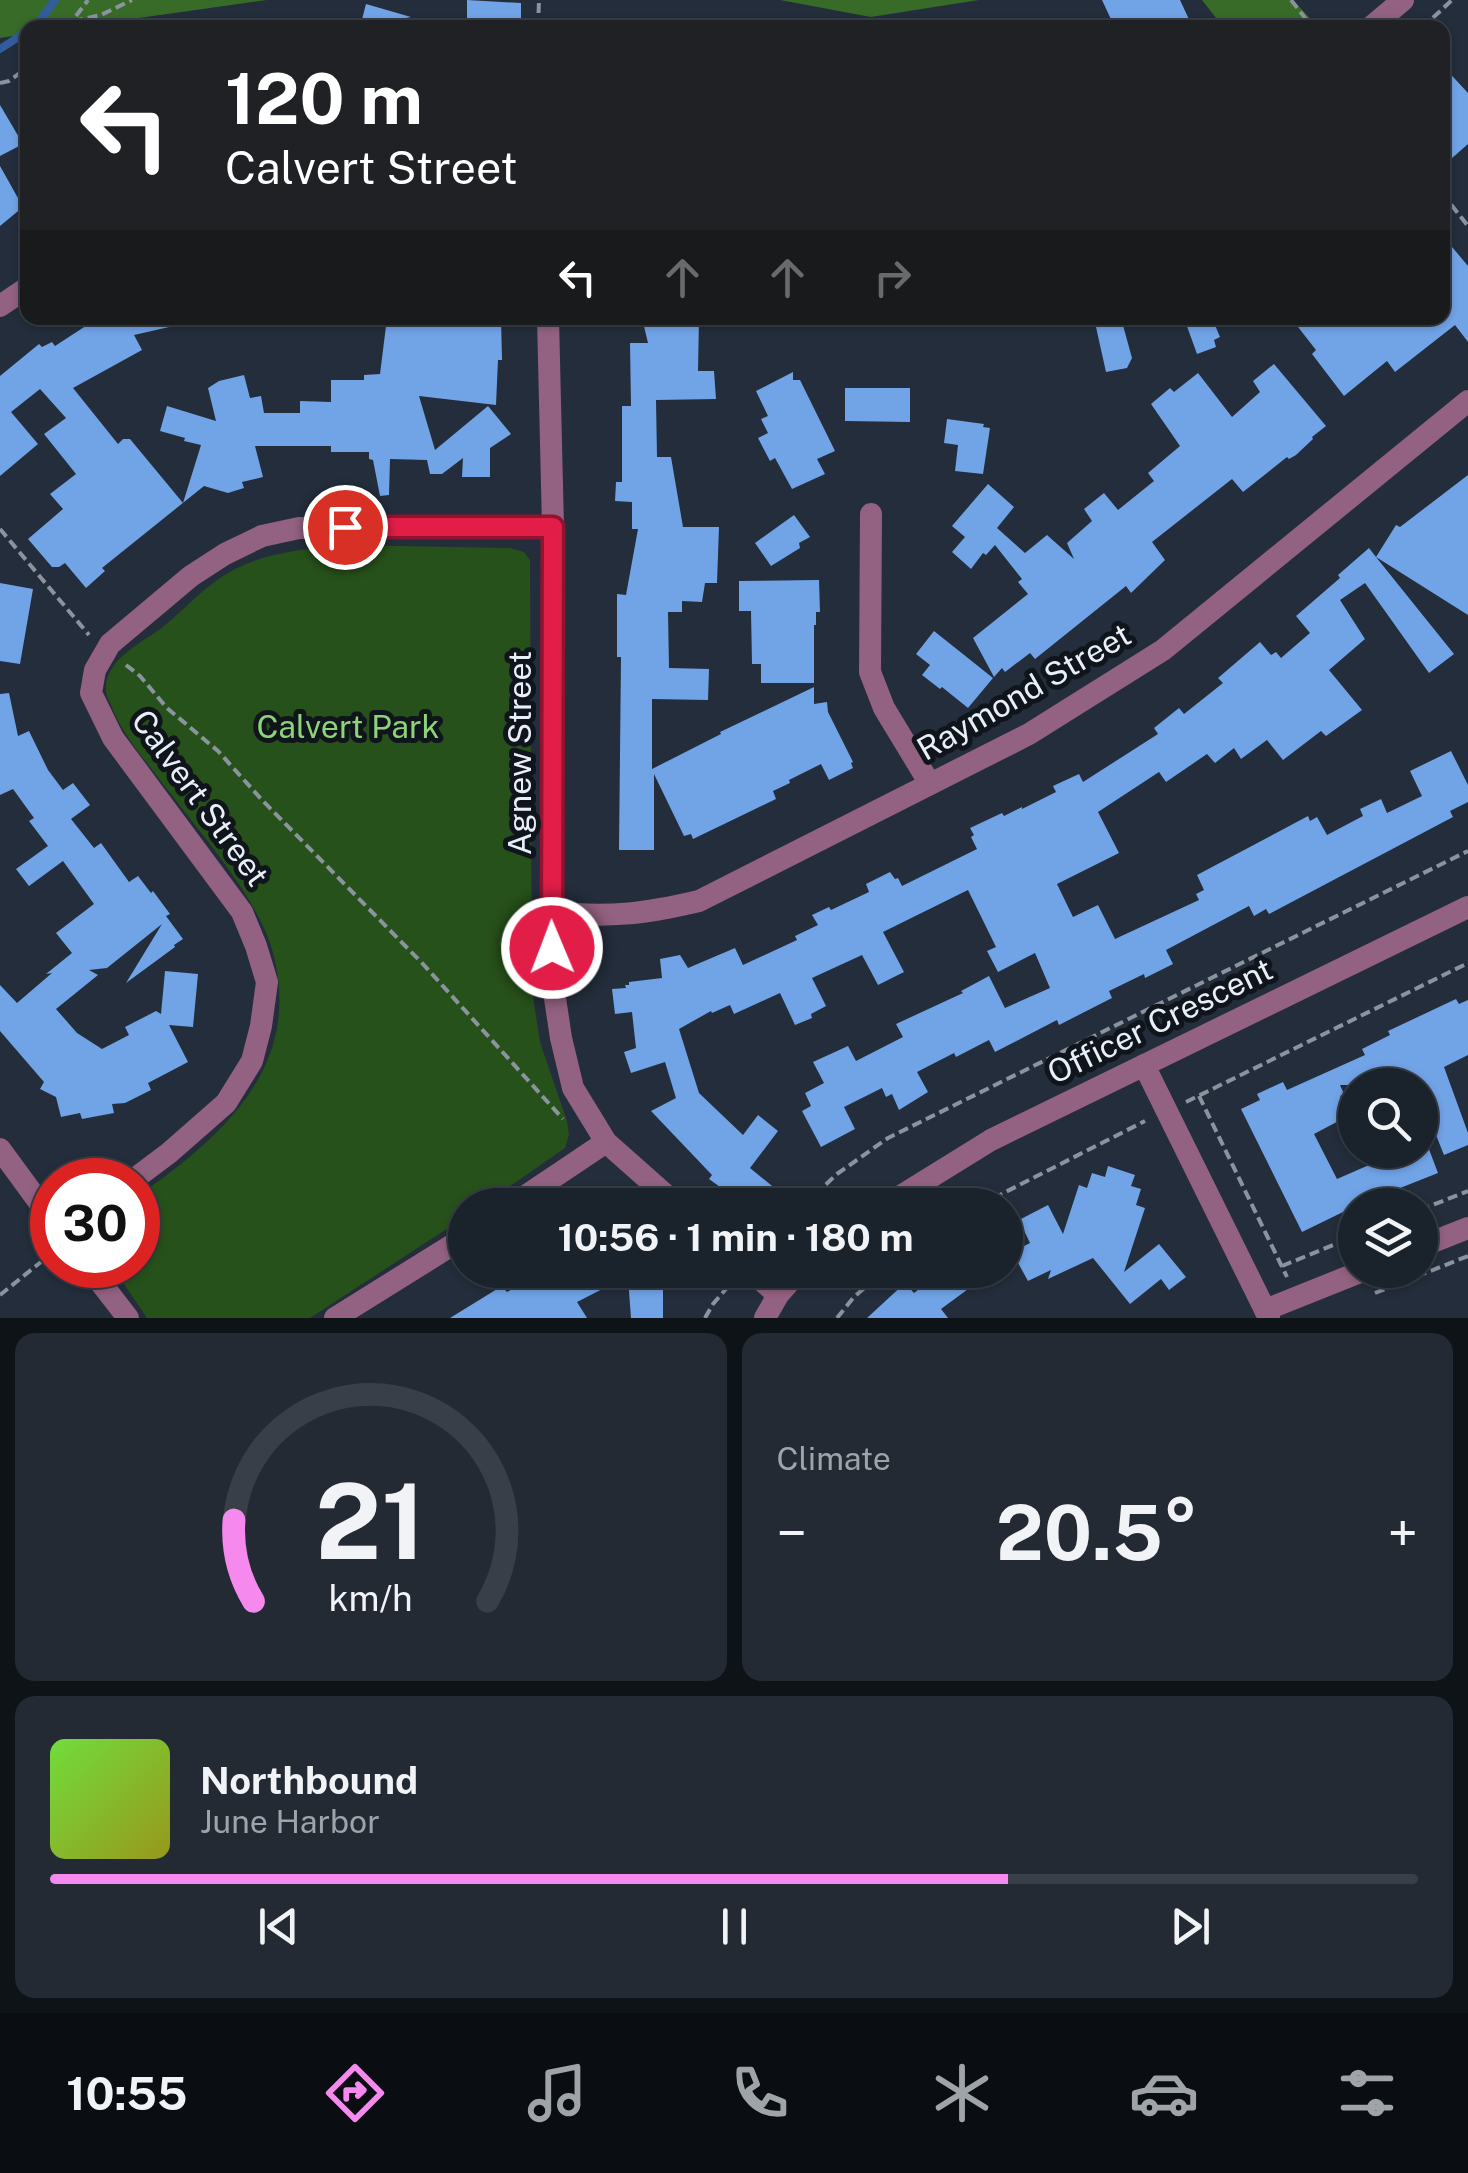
<!DOCTYPE html>
<html lang="en">
<head>
<meta charset="utf-8">
<style>
	body { margin:0; font-family:"Public Sans",sans-serif; background:#232a34; color:#f1f3f6; height:100vh; display:flex; flex-direction:column; font-size:38px; white-space:nowrap }
	* { box-sizing:border-box; margin:0 }
	p { font-size:32px; color:#9fa4a9 }
	.icon { flex:none; width:55px; height:55px; fill:none; stroke:currentColor; stroke-width:2; stroke-linecap:round; stroke-linejoin:round }
	.map { position:relative; height:1318px; overflow:hidden }
	.drawer { display:flex; flex-direction:column; gap:15px; padding:15px; background:#0e1318; flex:1 }
	.drawer>* { flex:none }
	.hud { position:absolute; left:20px; top:20px; width:1430px; height:305px; border-radius:20px; box-shadow:0 2px 8px #0004,0 0 0 2px #383f48; background:#202124; color:#fff; overflow:hidden }
	.buttons { position:absolute; left:1338px; top:1068px; display:grid; gap:20px }
	.buttons a { display:grid; place-items:center; width:100px; height:100px; border-radius:50%; background:#1a222c; box-shadow:0 2px 8px #0004,0 0 0 2px #383f48; font-size:50px }
	.speed { position:absolute; left:30px; top:1158px; display:flex; gap:20px; font-size:50px; font-weight:700; text-align:center }
	.speed>* { display:grid; place-content:center; width:130px; height:130px; border-radius:50%; background:#1a222c; box-shadow:0 2px 8px #0004,0 0 0 2px #383f48; line-height:1 }
	.speed .limit { border:15px solid #d22; background:#fff; color:#111 }
	.pin { position:absolute; display:grid; place-items:center; width:85px; height:85px; color:#fff; margin:-42px; border:5px solid #fff; border-radius:50%; box-shadow:0 2px 10px #0007 }
	.me { position:absolute; width:110px; margin:-55px; rotate:359deg; stroke-linejoin:round; filter:drop-shadow(0 0 8px #0008) }
	.turn { display:flex; align-items:center; gap:35px; height:210px; padding:0 40px; font-size:45px }
	.turn .icon { width:130px; height:130px; stroke-width:2.5 }
	.turn b { display:block; font-size:70px; line-height:85px }
	.lanes { display:flex; align-items:center; height:95px; padding:0 40px; background:#0003; justify-content:center; gap:50px; direction:ltr }
	.lanes .off { opacity:.35 }
	.big { font-size:75px; font-weight:700; line-height:1.1 }
	.drawer .tile { flex:1; display:flex; flex-direction:column; justify-content:center; gap:15px; min-width:0; padding:0 35px; border-radius:20px; background:#232a34 }
	.drawer .dial { align-items:center; gap:0 }
	.dial svg { height:260px; overflow:visible; fill:none; stroke:#383f48; stroke-width:7; stroke-linecap:round; text-anchor:middle }
	.dial text { fill:#f1f3f6; stroke:none }
	.song { display:flex; align-items:center; gap:30px }
	.cover { width:120px; height:120px; border-radius:15px; background:linear-gradient(135deg,hsl(100 70% 55%),hsl(60 70% 35%)) }
	.played { height:10px; border-radius:5px; background:linear-gradient(90deg,#f589ee 70%,#383f48 70%) }
	.keys { display:flex; justify-content:space-around; direction:ltr }
	.heat { display:flex; justify-content:space-between; align-items:center; font-size:55px; direction:ltr }
	.drawer .tiles { flex:1; display:grid; gap:15px; grid-template-columns:1fr 1fr }
	.tile:last-child { grid-column:span 2 }
	.trip { position:absolute; left:448px; top:1188px; width:575px; height:100px; border-radius:50px; background:#1a222c; box-shadow:0 2px 8px #0004,0 0 0 2px #383f48; font-weight:700; line-height:100px; text-align:center }
	.tabs { display:flex; height:160px; justify-content:space-around; align-items:center; background:#0a0e12; color:#9fa4a9 }
	.tabs .icon { width:70px; height:70px }
	.tabs .active { color:#f589ee }
	.tabs b { font-size:45px; color:#f1f3f6 }
	.map>svg:first-child { display:block }
	.green { fill:#27511a }
	.forest { fill:#376b27 }
	.lines { fill:none; stroke-linecap:round; stroke-linejoin:round }
	.stream { stroke:#325d9d; stroke-width:8 }
	.building { fill:#71a3e7 }
	.path { stroke:#8b939f; stroke-width:4; stroke-dasharray:10 5; stroke-linecap:butt }
	.minor { stroke:#936181; stroke-width:22 }
	.route-casing { stroke:#92132f; stroke-width:25 }
	.route { stroke:#e11d48; stroke-width:18 }
	.labels { text-anchor:middle; stroke-width:10; stroke-linejoin:round; paint-order:stroke }
	.street-label { font-size:32px; fill:#e8eff8; stroke:#10151c }
	.park-label { font-size:32px; fill:#8dd478; stroke:#10151c }
</style>
</head>
<body>
<div class="map">
<svg width="1468" height="1318" viewBox="0 0 1468 1318">
	<rect width="100%" height="100%" fill="#232d3b"/>
	<path class="green" d="M 338,545 L 510,548 L 524,552 L 530,560 L 532,990 L 540,1042 L 567,1121 L 569,1135 L 565,1148 L 483,1205 L 465,1205 L 465,1217 L 310,1318 L 147,1318 L 111,1265 L 138,1265 L 138,1196 C 225,1135 308,1062 270,943 C 253,892 194,825 160,780 C 142,756 122,734 111,705 C 109,700 106,696 106,690 C 104,659 144,642 164,626 C 185,609 205,586 228,573 C 261,553 301,550 338,545 Z"/>
	<g class="forest">
		<path d="M 0,0 L 267,0 L 75,27 L 28,28 L 27,34 L 0,38 Z"/>
		<path d="M 780,0 L 979,0 L 871,17 Z"/>
		<path d="M 1202,0 L 1293,0 L 1318,27 L 1223,27 Z"/>
	</g>
	<g class="lines">
		<g class="stream">
			<path d="M 34,28 L 55,0"/>
			<path d="M 0,49 L 28,31"/>
		</g>
	</g>
	<g class="building">
		<path d="M 467,0 L 521,3 L 521,28 L 467,28 Z"/>
		<path d="M 1102,0 L 1180,0 L 1193,28 L 1115,28 Z"/>
		<path d="M 366,4 L 411,17 L 360,27 Z"/>
		<path d="M 1442,65 L 1468,93 L 1468,144 L 1451,159 L 1442,150 Z"/>
		<path d="M 0,105 L 23,144 L 0,156 Z"/>
		<path d="M 0,166 L 23,207 L 0,226 Z"/>
		<path d="M 1442,235 L 1468,266 L 1468,342 L 1455,325 L 1395,372 L 1387,361 L 1344,396 L 1312,354 L 1316,350 L 1291,318 L 1442,318 Z"/>
		<path d="M 98,318 L 177,318 L 178,325 L 134,335 L 142,350 L 73,388 L 118,444 L 123,439 L 130,439 L 183,503 L 201,445 L 184,441 L 185,438 L 160,431 L 167,406 L 216,421 L 208,388 L 219,381 L 244,375 L 250,398 L 261,396 L 264,413 L 300,413 L 300,401 L 331,402 L 331,380 L 364,380 L 364,375 L 380,374 L 387,318 L 501,318 L 502,360 L 498,360 L 496,405 L 419,396 L 435,450 L 488,406 L 511,434 L 490,448 L 490,477 L 462,477 L 463,458 L 442,474 L 430,474 L 427,460 L 390,459 L 389,495 L 380,496 L 373,460 L 369,459 L 369,452 L 331,452 L 331,446 L 255,446 L 263,477 L 242,482 L 244,488 L 228,493 L 204,486 L 102,568 L 105,571 L 86,588 L 65,563 L 59,567 L 52,567 L 28,539 L 63,509 L 50,494 L 76,474 L 44,434 L 66,418 L 40,389 L 11,412 L 38,444 L 0,476 L 0,376 L 39,344 L 42,347 L 52,342 L 55,346 Z"/>
		<path d="M 642,318 L 699,318 L 698,371 L 714,371 L 716,399 L 656,400 L 657,457 L 671,457 L 683,527 L 719,527 L 717,583 L 705,583 L 702,602 L 682,601 L 682,612 L 668,612 L 669,668 L 709,669 L 708,700 L 652,699 L 652,769 L 721,734 L 720,732 L 814,687 L 814,704 L 827,702 L 828,712 L 853,762 L 851,763 L 853,768 L 829,780 L 821,764 L 789,780 L 790,783 L 773,791 L 776,799 L 693,839 L 691,834 L 684,836 L 654,774 L 654,850 L 619,850 L 621,657 L 617,657 L 617,594 L 626,595 L 638,529 L 632,529 L 632,502 L 615,501 L 616,482 L 622,482 L 622,406 L 631,406 L 630,343 L 648,343 Z"/>
		<path d="M 1094,318 L 1121,318 L 1132,358 L 1127,368 L 1106,372 Z"/>
		<path d="M 1184,318 L 1212,318 L 1220,337 L 1214,340 L 1216,347 L 1197,354 Z"/>
		<path d="M 1274,364 L 1326,426 L 1312,437 L 1313,439 L 1296,455 L 1289,459 L 1287,457 L 1243,492 L 1232,479 L 1152,542 L 1165,560 L 1131,593 L 1126,586 L 1035,659 L 1030,653 L 1005,672 L 1002,668 L 994,677 L 973,638 L 1028,594 L 1018,582 L 1022,579 L 995,545 L 986,555 L 983,553 L 971,569 L 952,552 L 965,537 L 952,526 L 988,484 L 1014,507 L 997,528 L 1025,553 L 1047,535 L 1074,559 L 1067,543 L 1092,521 L 1084,509 L 1104,493 L 1118,510 L 1154,481 L 1148,473 L 1180,446 L 1151,404 L 1170,388 L 1174,392 L 1198,373 L 1232,417 L 1260,392 L 1253,381 Z"/>
		<path d="M 793,372 L 793,380 L 800,380 L 835,451 L 817,459 L 825,474 L 792,489 L 775,458 L 770,461 L 758,438 L 768,433 L 761,419 L 768,416 L 756,391 Z"/>
		<path d="M 845,388 L 910,388 L 910,422 L 845,421 Z"/>
		<path d="M 947,419 L 984,424 L 983,427 L 990,428 L 983,474 L 955,471 L 958,445 L 944,443 Z"/>
		<path d="M 1468,475 L 1468,615 L 1376,557 L 1454,654 L 1429,673 L 1365,583 L 1340,600 L 1365,639 L 1329,670 L 1362,710 L 1326,736 L 1321,731 L 1283,760 L 1267,740 L 1241,759 L 1234,748 L 1215,763 L 1207,754 L 1166,782 L 1159,772 L 1098,812 L 1119,853 L 1057,884 L 1073,917 L 1098,905 L 1115,939 L 1199,900 L 1196,894 L 1204,890 L 1197,875 L 1308,816 L 1310,821 L 1317,817 L 1327,835 L 1363,816 L 1360,809 L 1381,799 L 1387,813 L 1422,796 L 1410,771 L 1451,751 L 1468,785 L 1468,802 L 1450,811 L 1453,817 L 1269,914 L 1266,909 L 1254,916 L 1249,906 L 1166,950 L 1173,964 L 1145,978 L 1144,974 L 1109,991 L 1112,998 L 1059,1025 L 1057,1020 L 995,1052 L 989,1040 L 956,1057 L 954,1053 L 917,1072 L 928,1092 L 899,1110 L 892,1094 L 886,1097 L 882,1088 L 844,1107 L 855,1129 L 821,1147 L 802,1111 L 811,1106 L 805,1093 L 824,1083 L 813,1062 L 848,1046 L 856,1061 L 903,1037 L 896,1024 L 963,993 L 961,991 L 989,976 L 1005,1008 L 1050,988 L 1035,953 L 998,972 L 987,951 L 996,947 L 968,890 L 883,932 L 904,972 L 878,985 L 862,955 L 812,978 L 826,1006 L 811,1014 L 812,1018 L 795,1025 L 780,993 L 734,1014 L 730,1005 L 712,1013 L 711,1011 L 679,1029 L 699,1093 L 743,1135 L 758,1115 L 778,1131 L 750,1168 L 777,1190 L 764,1205 L 745,1205 L 709,1179 L 712,1175 L 651,1111 L 676,1098 L 665,1062 L 631,1073 L 624,1052 L 636,1048 L 632,1012 L 615,1014 L 612,989 L 626,988 L 625,985 L 629,985 L 629,982 L 662,978 L 660,959 L 680,955 L 688,968 L 735,948 L 743,965 L 797,940 L 795,936 L 818,925 L 812,915 L 829,907 L 831,910 L 869,892 L 866,884 L 890,872 L 895,879 L 898,878 L 902,886 L 977,849 L 971,837 L 974,835 L 970,828 L 1002,813 L 1004,816 L 1022,807 L 1022,809 L 1056,792 L 1053,786 L 1079,774 L 1083,782 L 1158,734 L 1154,728 L 1179,708 L 1184,714 L 1223,683 L 1218,678 L 1260,642 L 1271,655 L 1276,652 L 1281,658 L 1310,633 L 1296,616 L 1340,578 L 1338,575 L 1369,548 L 1376,557 L 1396,525 L 1400,527 Z"/>
		<path d="M 794,515 L 810,537 L 799,543 L 800,548 L 771,566 L 755,543 Z"/>
		<path d="M 819,580 L 820,612 L 816,612 L 816,625 L 814,625 L 814,683 L 761,683 L 761,664 L 752,664 L 751,611 L 739,611 L 739,581 Z"/>
		<path d="M 0,583 L 33,589 L 20,664 L 0,661 Z"/>
		<path d="M 934,631 L 993,678 L 968,708 L 942,687 L 940,689 L 922,675 L 930,665 L 916,654 Z"/>
		<path d="M 9,693 L 18,736 L 29,731 L 48,770 L 63,790 L 73,783 L 90,805 L 71,819 L 94,848 L 101,843 L 129,882 L 138,876 L 151,893 L 153,891 L 170,914 L 166,916 L 183,939 L 174,945 L 175,947 L 126,983 L 162,924 L 107,968 L 89,970 L 98,975 L 56,1009 L 77,1033 L 102,1049 L 129,1035 L 125,1027 L 156,1011 L 161,1014 L 165,971 L 198,974 L 193,1027 L 169,1025 L 188,1062 L 148,1083 L 151,1090 L 125,1103 L 112,1104 L 114,1113 L 82,1119 L 80,1113 L 61,1117 L 56,1097 L 40,1089 L 44,1082 L 0,1031 L 0,985 L 17,1003 L 52,973 L 46,974 L 72,953 L 56,933 L 94,904 L 63,861 L 29,886 L 16,869 L 48,846 L 29,821 L 34,818 L 13,789 L 0,795 L 0,694 Z"/>
		<path d="M 1456,999 L 1459,1004 L 1468,1000 L 1468,1055 L 1444,1067 L 1468,1133 L 1468,1145 L 1444,1155 L 1420,1095 L 1420,1085 L 1390,1085 L 1386,1078 L 1372,1085 L 1340,1085 L 1344,1094 L 1340,1096 L 1350,1115 L 1314,1134 L 1337,1179 L 1392,1155 L 1390,1150 L 1420,1150 L 1420,1147 L 1427,1144 L 1438,1173 L 1380,1196 L 1380,1194 L 1302,1232 L 1241,1109 L 1260,1100 L 1257,1094 L 1283,1082 L 1287,1090 L 1365,1055 L 1362,1049 L 1390,1035 L 1388,1031 Z"/>
		<path d="M 1108,1166 L 1135,1175 L 1131,1186 L 1141,1189 L 1136,1205 L 1145,1208 L 1124,1272 L 1159,1244 L 1186,1277 L 1169,1290 L 1161,1279 L 1130,1304 L 1093,1258 L 1048,1279 L 1051,1270 L 1028,1281 L 1012,1252 L 1030,1243 L 1019,1220 L 1048,1205 L 1063,1234 L 1079,1185 L 1087,1188 L 1092,1173 L 1105,1177 Z"/>
		<path d="M 544,1270 L 610,1270 L 593,1279 L 624,1278 L 577,1302 L 587,1318 L 450,1318 L 502,1286 L 507,1292 Z"/>
		<path d="M 944,1270 L 994,1270 L 941,1309 L 948,1318 L 867,1318 L 905,1283 L 914,1293 Z"/>
		<path d="M 628,1278 L 657,1278 L 658,1289 L 663,1290 L 663,1318 L 631,1318 Z"/>
	</g>
	<g class="lines">
		<g class="path">
			<path d="M 1291,0 L 1313,28"/>
			<path d="M 73,21 L 101,15 L 132,0"/>
			<path d="M 67,28 L 88,0"/>
			<path d="M 538,28 L 539,0"/>
			<path d="M 1422,28 L 1452,0"/>
			<path d="M 0,83 L 9,81 L 28,67"/>
			<path d="M 1442,193 L 1468,226"/>
			<path d="M 0,529 L 89,635"/>
			<path d="M 126,665 L 140,676 L 167,708 L 218,751 L 262,800 L 423,964 L 563,1119"/>
			<path d="M 1199,1096 L 1287,1277"/>
			<path d="M 1186,1102 L 1468,963"/>
			<path d="M 804,1205 L 837,1174 L 888,1138 L 1468,851"/>
			<path d="M 980,1205 L 1145,1121"/>
			<path d="M 1420,1210 L 1468,1191"/>
			<path d="M 1282,1266 L 1355,1236"/>
			<path d="M 1375,1293 L 1468,1256"/>
			<path d="M 0,1295 L 52,1253"/>
			<path d="M 705,1318 L 713,1304 L 732,1282"/>
			<path d="M 837,1318 L 854,1297 L 885,1270"/>
		</g>
		<g class="minor">
			<path d="M 1370,28 L 1403,0"/>
			<path d="M 0,306 L 28,287"/>
			<path d="M 548,318 L 553,527 L 553,985 L 561,1038 L 573,1088 L 606,1142 L 677,1205"/>
			<path d="M 871,514 L 870,672 L 884,708 L 930,784"/>
			<path d="M 551,912 C 608,918 644,914 699,901 L 1029,734 L 1163,650 L 1468,401"/>
			<path d="M 1144,1065 L 1269,1318"/>
			<path d="M 0,1149 L 52,1220"/>
			<path d="M 133,1180 L 169,1153 L 226,1103 L 252,1061 L 261,1026 L 267,982 L 256,946 L 242,912 L 113,738 L 91,693 L 95,670 L 110,644 L 191,576 L 225,554 L 262,536 L 299,528 L 553,527"/>
			<path d="M 512,1205 L 606,1142"/>
			<path d="M 886,1205 L 991,1140 L 1468,907"/>
			<path d="M 1420,1247 L 1468,1228"/>
			<path d="M 87,1265 L 128,1318"/>
			<path d="M 750,1270 L 778,1295"/>
			<path d="M 1265,1310 L 1365,1270"/>
			<path d="M 335,1318 L 465,1237"/>
			<path d="M 765,1318 L 778,1295 L 800,1270"/>
		</g>
	</g>
	<g class="lines">
		<defs>
			<path id="route" d="M 345,527 L 553,527 L 552,948"/>
		</defs>
		<use href="#route" class="route-casing"/>
		<use href="#route" class="route"/>
	</g>
	<g class="labels">
		<g class="street-label">
			<text transform="translate(1024 692) rotate(-30)" y="11">Raymond Street</text>
			<text transform="translate(520 753) rotate(-90)" y="11">Agnew Street</text>
			<text transform="translate(200 798) rotate(54)" y="11">Calvert Street</text>
			<text transform="translate(1160 1021) rotate(-26)" y="11">Officer Crescent</text>
		</g>
		<g class="park-label">
			<text x="348" y="738">Calvert Park</text>
		</g>
	</g>
</svg>
<div class="buttons">
<a><svg class="icon" aria-label="search" viewBox="0 0 24 24"><circle cx="10" cy="10" r="6"/><path d="M15 15l6 6"/></svg></a>
<a><svg class="icon" aria-label="layers" viewBox="0 0 24 24"><path d="M12 4l9 5-9 5-9-5zM3 14l9 5 9-5"/></svg></a>
</div>
<div class="speed"><div class="limit">30</div></div>
<div class="pin" style="left:345px;top:527px;background:#d93025"><svg class="icon" aria-label="arrive" viewBox="0 0 24 24"><path d="M6 21V4h12l-3 4 3 4H6"/></svg></div>
<svg class="me" style="left:552px;top:948px" viewBox="-20 -20 40 40"><circle r="17" fill="#e11d48" stroke="#fff" stroke-width="3"/><path d="M0-11L8 9 0 5-8 9z" fill="#fff"/></svg>
<div class="trip">10:56 · 1 min · 180 m</div>
<div class="hud">
<div class="turn"><svg class="icon" aria-label="left" viewBox="0 0 24 24"><path d="M17 20v-9H6M10 6l-5 5 5 5"/></svg><div><b>120 m</b>Calvert Street</div></div>
<div class="lanes"><svg class="icon" aria-label="left" viewBox="0 0 24 24"><path d="M17 20v-9H6M10 6l-5 5 5 5"/></svg><svg class="icon off" aria-label="ahead" viewBox="0 0 24 24"><path d="M12 20V5M6 11l6-6 6 6"/></svg><svg class="icon off" aria-label="ahead" viewBox="0 0 24 24"><path d="M12 20V5M6 11l6-6 6 6"/></svg><svg class="icon off" aria-label="right" viewBox="0 0 24 24"><path d="M7 20v-9h11M14 6l5 5-5 5"/></svg></div>
</div>
</div>
<section class="drawer">
<div class="tiles">
<div class="tile dial"><svg viewBox="0 0 100 80">
<path d="M14 69A42 42 0 1 1 86 69"/>
<path d="M14 69A42 42 0 0 1 8 44" stroke="#f589ee"/>
<text x="50" y="56" font-size="32" font-weight="700">21</text>
<text x="50" y="72" font-size="11">km/h</text>
</svg></div>
<div class="tile"><p>Climate</p>
<div class="heat"><a>−</a><b class="big">20.5°</b><a>+</a></div>
</div>
<div class="tile">
<div class="song"><i class="cover"></i><div><b>Northbound</b><p>June Harbor</p></div></div>
<div class="played"></div>
<div class="keys"><svg class="icon" aria-label="previous" viewBox="0 0 24 24"><path d="M18 5L8 12l10 7zM5 5v14"/></svg><svg class="icon" aria-label="pause" viewBox="0 0 24 24"><path d="M8 5v14M16 5v14"/></svg><svg class="icon" aria-label="next" viewBox="0 0 24 24"><path d="M6 5l10 7-10 7zM19 5v14"/></svg></div>
</div>
</div>
</section>
<nav class="tabs">
<b>10:55</b>
<svg class="icon active" aria-label="directions" viewBox="0 0 24 24"><path d="M12 3l9 9-9 9-9-9zM9 14v-3h6M13 9l2 2-2 2"/></svg>
<svg class="icon" aria-label="music" viewBox="0 0 24 24"><path d="M9 18V5l10-2v13"/><circle cx="6" cy="18" r="3"/><circle cx="16" cy="16" r="3"/></svg>
<svg class="icon" aria-label="phone" viewBox="0 0 24 24"><path d="M5 4h4l2 5-3 2q2 4 5 5l2-3 5 2v4C11 20 4 13 5 4z"/></svg>
<svg class="icon" aria-label="climate" viewBox="0 0 24 24"><path d="M12 3v18M4 7l16 10M4 17L20 7"/></svg>
<svg class="icon" aria-label="car" viewBox="0 0 24 24"><path d="M5 17H2v-5l4-1 3-4h7l3 4 3 1v5h-3M9 17h6M6 11h13"/><circle cx="7" cy="17" r="2"/><circle cx="17" cy="17" r="2"/></svg>
<svg class="icon" aria-label="filters" viewBox="0 0 24 24"><path d="M4 7h16M4 17h16"/><circle cx="9" cy="7" r="2"/><circle cx="15" cy="17" r="2"/></svg>
</nav>
</body>
</html>
